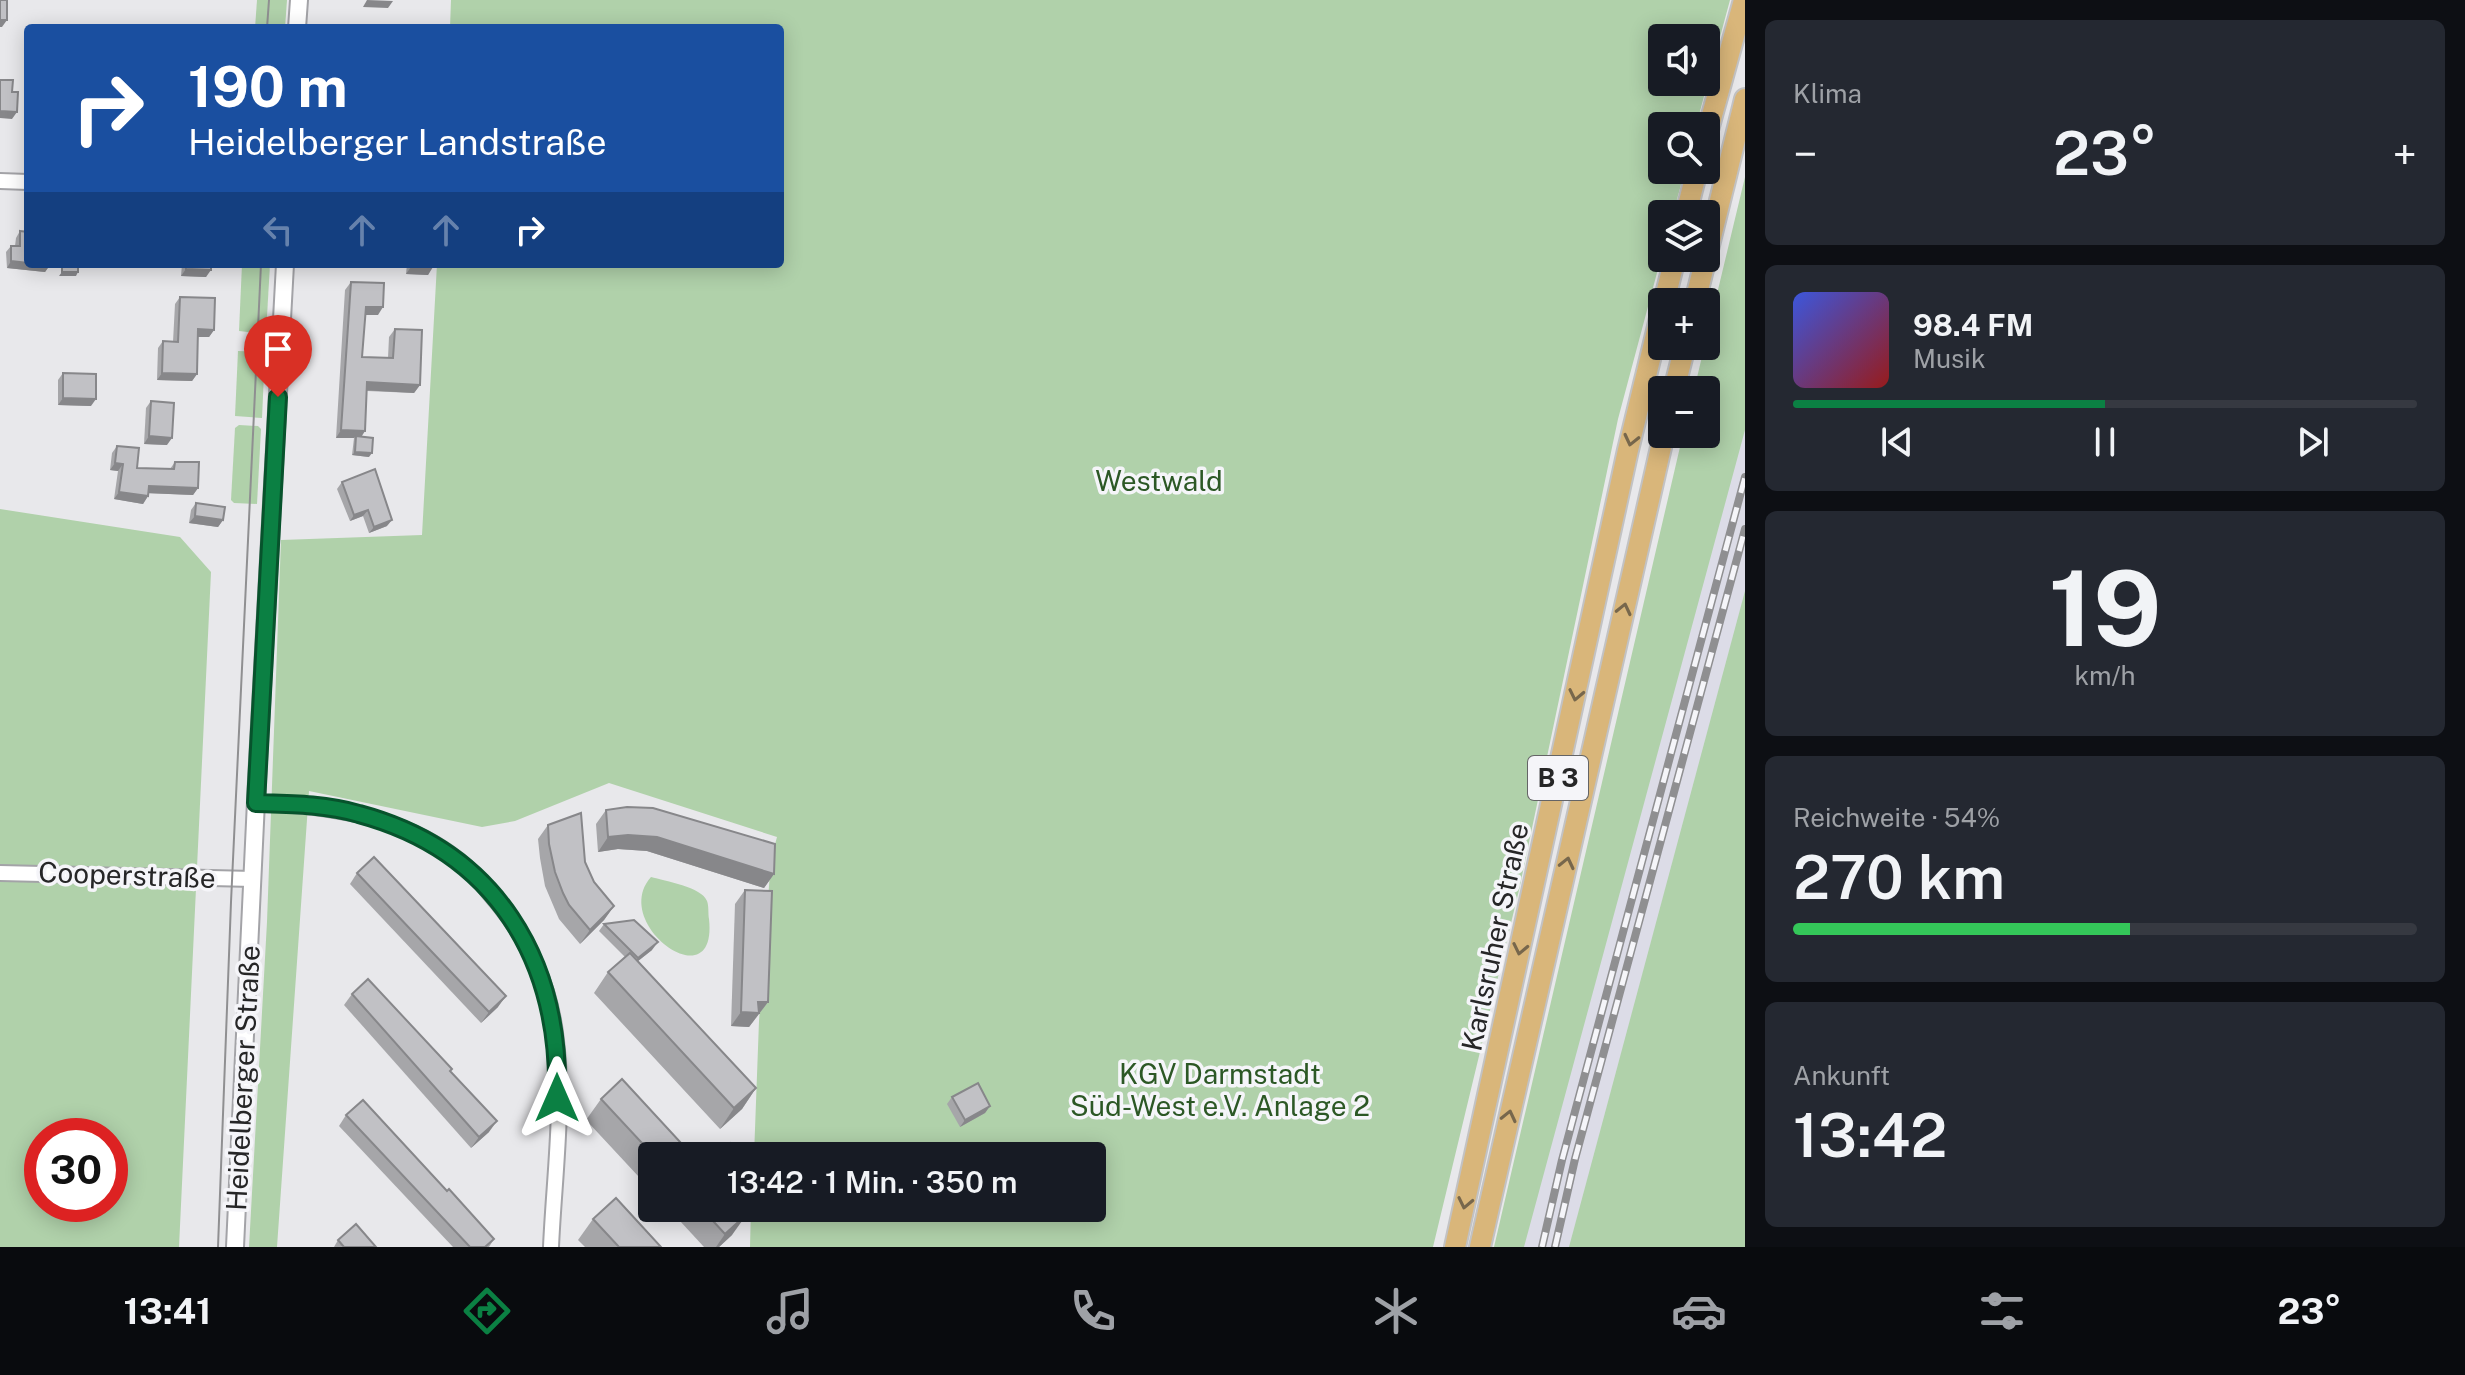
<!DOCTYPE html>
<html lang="de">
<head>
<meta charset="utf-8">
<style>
	body { margin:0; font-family:"Public Sans",sans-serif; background:#242831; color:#f1f3f6; height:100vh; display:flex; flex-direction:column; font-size:30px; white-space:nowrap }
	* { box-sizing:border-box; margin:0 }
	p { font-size:26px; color:#9ea1a6 }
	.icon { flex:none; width:44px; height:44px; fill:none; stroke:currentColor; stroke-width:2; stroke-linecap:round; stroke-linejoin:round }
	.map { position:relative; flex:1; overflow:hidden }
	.drawer { display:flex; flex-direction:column; gap:20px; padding:20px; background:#0d0f14; width:720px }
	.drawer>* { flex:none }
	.top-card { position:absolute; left:24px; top:24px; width:760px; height:244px; border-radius:8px; box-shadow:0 4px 20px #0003; background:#1a4fa0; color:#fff; overflow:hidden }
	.tools { position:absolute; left:1648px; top:24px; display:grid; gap:16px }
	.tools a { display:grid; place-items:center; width:72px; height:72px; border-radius:8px; background:#171b24; box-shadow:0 4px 20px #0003; font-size:40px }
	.speed { position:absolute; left:24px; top:1118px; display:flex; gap:16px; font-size:40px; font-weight:700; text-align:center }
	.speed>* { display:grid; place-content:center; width:104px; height:104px; border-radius:50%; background:#171b24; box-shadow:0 4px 20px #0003; line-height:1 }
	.speed .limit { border:12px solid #d22; background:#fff; color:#111 }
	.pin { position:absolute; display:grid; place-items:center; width:68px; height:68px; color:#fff; margin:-82px -34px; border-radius:50% 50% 50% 0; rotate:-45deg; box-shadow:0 0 8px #0007 }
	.pin .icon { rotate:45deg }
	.me { position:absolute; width:88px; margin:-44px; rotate:0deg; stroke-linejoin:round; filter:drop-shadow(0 0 6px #0008) }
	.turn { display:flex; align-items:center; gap:28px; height:168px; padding:0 32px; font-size:36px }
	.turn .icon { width:104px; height:104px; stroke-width:2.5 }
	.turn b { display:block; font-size:56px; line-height:68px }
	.lanes { display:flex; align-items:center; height:76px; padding:0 32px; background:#0003; justify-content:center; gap:40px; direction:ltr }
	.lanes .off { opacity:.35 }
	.big { font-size:60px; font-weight:600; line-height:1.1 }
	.drawer .tile { flex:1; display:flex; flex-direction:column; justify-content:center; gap:12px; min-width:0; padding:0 28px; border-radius:12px; background:#242831 }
	.drawer .dial { align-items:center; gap:0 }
	.dial b { font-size:104px; line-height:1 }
	.song { display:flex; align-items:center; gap:24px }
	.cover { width:96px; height:96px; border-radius:12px; background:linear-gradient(135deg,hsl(230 70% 55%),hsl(0 70% 35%)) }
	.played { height:8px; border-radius:4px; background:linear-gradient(90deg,#0b8043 50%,#363941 50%) }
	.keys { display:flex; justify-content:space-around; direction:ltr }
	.heat { display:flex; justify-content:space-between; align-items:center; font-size:44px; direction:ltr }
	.charge { height:12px; border-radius:6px; background:linear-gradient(90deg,#34c759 54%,#363941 0) }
	.trip { position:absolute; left:638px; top:1142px; width:468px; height:80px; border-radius:8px; background:#171b24; box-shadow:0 4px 20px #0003; font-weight:600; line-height:80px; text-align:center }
	.dock { display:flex; height:128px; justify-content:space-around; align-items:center; background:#090b0e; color:#9ea1a6 }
	.dock .icon { width:56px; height:56px }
	.dock .current { color:#0b8043 }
	.dock b { font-size:36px; color:#f1f3f6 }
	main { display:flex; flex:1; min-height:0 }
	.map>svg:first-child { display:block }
	.built { fill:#dcdce7 }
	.green { fill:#b0d1aa; fill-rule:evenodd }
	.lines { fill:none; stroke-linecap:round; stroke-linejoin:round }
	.minor-casing { stroke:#a3a3a7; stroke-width:18 }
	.tertiary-casing { stroke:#a3a3a7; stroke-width:20 }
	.primary-casing { stroke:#c2c2c3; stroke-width:24 }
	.minor { stroke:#fff; stroke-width:14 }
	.tertiary { stroke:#fff; stroke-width:16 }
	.primary { stroke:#d9b67a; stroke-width:20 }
	.tram { stroke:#8f8f91; stroke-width:2 }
	.rail-casing { stroke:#8f8f91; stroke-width:8 }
	.rail { stroke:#f5f5f9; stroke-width:5; stroke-dasharray:15; stroke-linecap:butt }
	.wall { fill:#a6a6a9 }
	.shaded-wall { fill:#87878a }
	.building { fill:#c1c1c5; stroke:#87878a; stroke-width:2 }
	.oneway { stroke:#77674c }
	.route-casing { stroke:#07532c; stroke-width:20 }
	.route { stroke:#0b8043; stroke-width:14 }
	.labels { text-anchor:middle; stroke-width:7; stroke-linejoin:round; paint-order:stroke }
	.shield { fill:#f5f5f9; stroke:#646466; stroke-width:2 }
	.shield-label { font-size:26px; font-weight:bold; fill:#262627 }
	.park-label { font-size:28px; fill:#2c5825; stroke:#f5f5f9 }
	.street-label { font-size:28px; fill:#262627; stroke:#f5f5f9 }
</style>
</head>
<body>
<main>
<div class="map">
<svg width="1745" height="1247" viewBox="0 0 1745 1247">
	<rect width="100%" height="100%" fill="#e8e8eb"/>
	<path class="built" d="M 1745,280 L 1745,826 L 1647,1247 L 1510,1247 Z"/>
	<g class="green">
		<path d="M 257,0 L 287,0 L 285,28 L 255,28 Z"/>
		<path d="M 451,0 L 1730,0 L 1696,126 L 1662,126 L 1662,170 L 1685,170 L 1673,214 L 1662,214 L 1662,254 L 1618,419 L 1519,890 L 1433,1247 L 750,1247 L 751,1208 L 1092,1208 L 1092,1156 L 754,1156 L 759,1021 L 771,859 L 777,837 L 609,783 L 515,821 L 482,827 L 309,791 L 277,1247 L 249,1247 L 267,922 L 281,540 L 422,535 L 437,264 L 780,264 L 780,28 L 450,28 ZM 1662,38 L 1706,38 L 1706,82 L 1662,82 Z"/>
		<path d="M 1745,177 L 1745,430 L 1524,1247 L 1494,1247 L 1683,434 L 1706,434 L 1706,390 L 1694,390 Z"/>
		<path d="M 242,264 L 270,264 L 266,334 L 239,331 Z"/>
		<path d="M 238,351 L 265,352 L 262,418 L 235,416 Z"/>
		<path d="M 239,425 L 258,426 L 261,429 L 257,504 L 234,503 L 231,500 L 235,428 Z"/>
		<path d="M 0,509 L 180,537 L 211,572 L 179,1247 L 0,1247 ZM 42,1136 L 110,1136 L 110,1204 L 42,1204 Z"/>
		<path d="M 1745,591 L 1745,1247 L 1569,1247 Z"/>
		<path d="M 651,877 C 665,881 702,887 707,901 C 709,906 708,914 709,919 C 718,1002 609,924 651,877 Z"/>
	</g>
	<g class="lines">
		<defs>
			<g id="minor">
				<path d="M 0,181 L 28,182"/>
				<path d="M 256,803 C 325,805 400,815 457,859 C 473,871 485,888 498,903 C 530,942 551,990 556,1041 C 564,1108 554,1179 551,1247"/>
				<path d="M 0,873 L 253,879"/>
			</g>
			<g id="tertiary">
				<path d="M 297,28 L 299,0"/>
				<path d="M 235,1247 L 257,780 L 285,264"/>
			</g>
			<g id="primary">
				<path d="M 1706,137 L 1744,0"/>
				<path d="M 1686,214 L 1697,170"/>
				<path d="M 1664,302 L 1675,258"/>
				<path d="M 1695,302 L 1745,99"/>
				<path d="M 1674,390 L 1685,346"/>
				<path d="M 1455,1247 L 1628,450 L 1662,310"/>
				<path d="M 1480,1247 L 1664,434"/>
			</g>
		</defs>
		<use href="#minor" class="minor-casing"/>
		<use href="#tertiary" class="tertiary-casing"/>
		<use href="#primary" class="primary-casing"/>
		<use href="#minor" class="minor"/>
		<use href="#tertiary" class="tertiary"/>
		<use href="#primary" class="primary"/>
		<g class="tram">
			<path d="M 267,28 L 269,0"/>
			<path d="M 218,1247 L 231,902 L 261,264"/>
		</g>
		<defs>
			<g id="rail">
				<path d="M 1542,1247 L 1562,1160 L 1745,477"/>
				<path d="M 1555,1247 L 1575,1159 L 1745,529"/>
			</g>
		</defs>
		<use href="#rail" class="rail-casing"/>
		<use href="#rail" class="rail"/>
	</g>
	<g class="wall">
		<path d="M 20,231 L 50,265 L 45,272 L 7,268 L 6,252 L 11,246 L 15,246 L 16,238 Z"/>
		<path d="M 182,264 L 211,264 L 206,277 L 181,276 Z"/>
		<path d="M 407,264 L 433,264 L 428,275 L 406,274 Z"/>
		<path d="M 351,282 L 378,315 L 365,315 L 362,357 L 388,358 L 389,337 L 395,329 L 420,385 L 414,393 L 367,391 L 361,437 L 369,457 L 352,455 L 354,438 L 336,438 L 345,290 Z"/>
		<path d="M 180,297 L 214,330 L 209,337 L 198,337 L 197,374 L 192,381 L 157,380 L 158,348 L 163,341 L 173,342 L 175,304 Z"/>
		<path d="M 63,373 L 91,406 L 58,405 L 58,380 Z"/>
		<path d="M 151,401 L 167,445 L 144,444 L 146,408 Z"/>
		<path d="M 117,446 L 137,468 L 170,469 L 175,462 L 198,488 L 193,495 L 148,493 L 148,496 L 143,504 L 114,499 L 118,471 L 110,470 L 112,453 Z"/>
		<path d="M 342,482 L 387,526 L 369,533 L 363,516 L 350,521 L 337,489 Z"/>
		<path d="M 196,503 L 223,520 L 218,527 L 189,523 L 191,510 Z"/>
		<path d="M 606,810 L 774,874 L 764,888 L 647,851 L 618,849 L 598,852 L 596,824 Z"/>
		<path d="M 548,825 L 585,862 L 594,882 L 614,906 L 604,920 L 580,944 L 559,919 L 545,886 L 540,858 L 538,839 Z"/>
		<path d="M 357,873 L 498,1007 L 481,1023 L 350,884 Z"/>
		<path d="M 745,890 L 768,1002 L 749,1027 L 731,1026 L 735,904 Z"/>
		<path d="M 604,924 L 652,950 L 638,961 L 756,1088 L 742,1109 L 720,1129 L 594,993 L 608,972 L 625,957 L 599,931 Z"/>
		<path d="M 352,994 L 489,1132 L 471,1148 L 344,1005 Z"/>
		<path d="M 952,1097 L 990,1106 L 985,1113 L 960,1127 L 947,1104 Z"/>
		<path d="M 601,1099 L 693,1156 L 652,1156 L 652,1191 L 586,1120 Z"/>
		<path d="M 346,1115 L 447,1191 L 494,1239 L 489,1247 L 453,1247 L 339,1126 Z"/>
		<path d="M 668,1208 L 741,1208 L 732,1235 L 719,1247 L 704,1247 Z"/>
		<path d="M 593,1219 L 661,1247 L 585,1247 L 578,1240 Z"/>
		<path d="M 338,1240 L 376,1247 L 334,1247 Z"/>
	</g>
	<g class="shaded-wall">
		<path d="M 367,0 L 393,1 L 388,8 L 363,7 Z"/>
		<path d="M 0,20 L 7,20 L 2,27 L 0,27 Z"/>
		<path d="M 0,111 L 17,112 L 12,119 L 0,118 Z"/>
		<path d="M 11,261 L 28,263 L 28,264 L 50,265 L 45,272 L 7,268 Z"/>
		<path d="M 411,267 L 433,267 L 428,275 L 406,274 Z"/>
		<path d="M 186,269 L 211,270 L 206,277 L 181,276 Z"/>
		<path d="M 62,272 L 78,272 L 76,276 L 59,276 Z"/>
		<path d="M 366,307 L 383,307 L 378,315 L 360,315 Z"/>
		<path d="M 198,329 L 214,330 L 209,337 L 193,337 Z"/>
		<path d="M 162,373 L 197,374 L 192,381 L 157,380 Z"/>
		<path d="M 367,382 L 420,385 L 414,393 L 361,390 Z"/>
		<path d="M 63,398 L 96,399 L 91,406 L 58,405 Z"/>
		<path d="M 341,430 L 365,431 L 360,439 L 356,436 L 354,438 L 336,438 Z"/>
		<path d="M 149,436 L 172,438 L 167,445 L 144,444 Z"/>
		<path d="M 355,452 L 372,453 L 369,457 L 352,455 Z"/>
		<path d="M 115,463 L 123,464 L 118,471 L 110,470 Z"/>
		<path d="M 149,486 L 198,488 L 193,495 L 144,493 Z"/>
		<path d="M 119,492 L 148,496 L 143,504 L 114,499 Z"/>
		<path d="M 368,510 L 363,516 L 350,521 L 354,515 Z"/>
		<path d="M 195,516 L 223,520 L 218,527 L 189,523 Z"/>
		<path d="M 392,520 L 387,526 L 369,533 L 374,527 Z"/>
		<path d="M 628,835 L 657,837 L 774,874 L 764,888 L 647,851 L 618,849 L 598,852 L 608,837 Z"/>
		<path d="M 614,906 L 604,920 L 580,944 L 590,930 Z"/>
		<path d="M 658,942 L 652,950 L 633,965 L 638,958 Z"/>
		<path d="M 506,996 L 498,1007 L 481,1023 L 489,1012 Z"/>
		<path d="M 758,1002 L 768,1002 L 749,1027 L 731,1026 L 741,1012 Z"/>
		<path d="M 756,1088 L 742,1109 L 720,1129 L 734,1108 Z"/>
		<path d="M 990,1106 L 985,1113 L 960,1127 L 965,1120 Z"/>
		<path d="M 497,1121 L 489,1132 L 471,1148 L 479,1137 Z"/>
		<path d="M 747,1214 L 732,1235 L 719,1247 L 716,1247 L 725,1234 Z"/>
	</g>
	<g class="building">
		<rect x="0" y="0" width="7" height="20"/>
		<path d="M 364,25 L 397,27 L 397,28 L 364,28 Z"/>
		<path d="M 0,80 L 13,80 L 12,92 L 18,92 L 17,112 L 0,111 Z"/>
		<path d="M 20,231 L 28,232 L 28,263 L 11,261 L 11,246 L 20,246 Z"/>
		<rect x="62" y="264" width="16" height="8"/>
		<path d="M 186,264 L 211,264 L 211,270 L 186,269 Z"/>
		<rect x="411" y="264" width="22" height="3"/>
		<path d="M 351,282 L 384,283 L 383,307 L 366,307 L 362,357 L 393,358 L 395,329 L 422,330 L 420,385 L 367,382 L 365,431 L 341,430 Z"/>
		<path d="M 180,297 L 215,298 L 214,330 L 198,329 L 197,374 L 162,373 L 163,341 L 178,342 Z"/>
		<path d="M 63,373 L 96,374 L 96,399 L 63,398 Z"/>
		<path d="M 151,401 L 174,403 L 172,438 L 149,436 Z"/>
		<path d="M 356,436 L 373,438 L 372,453 L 355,452 Z"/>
		<path d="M 117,446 L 139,448 L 137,468 L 174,469 L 175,462 L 199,462 L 198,488 L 149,486 L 148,496 L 119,492 L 123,464 L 115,463 Z"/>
		<path d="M 375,469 L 392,520 L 374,527 L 368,510 L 354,515 L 342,482 Z"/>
		<path d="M 196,503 L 225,507 L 223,520 L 195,516 Z"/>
		<path d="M 627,807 L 653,808 L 775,844 L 774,874 L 657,837 L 628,835 L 608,837 L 606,810 Z"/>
		<path d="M 581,813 L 585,862 L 594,882 L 614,906 L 590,930 L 569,905 L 563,893 L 555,872 L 549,844 L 548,825 Z"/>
		<path d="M 374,857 L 506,996 L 489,1012 L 357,873 Z"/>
		<path d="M 745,890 L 772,891 L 768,1002 L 758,1002 L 759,1013 L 741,1012 Z"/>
		<path d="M 634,920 L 658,942 L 638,958 L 604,924 Z"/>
		<path d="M 630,953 L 756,1088 L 734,1108 L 608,972 Z"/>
		<path d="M 368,979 L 452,1069 L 450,1071 L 497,1121 L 479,1137 L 352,994 Z"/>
		<path d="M 622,1079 L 693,1156 L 654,1156 L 601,1099 Z"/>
		<path d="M 978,1083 L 990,1106 L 965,1120 L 952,1097 Z"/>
		<path d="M 363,1100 L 447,1191 L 449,1189 L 494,1239 L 485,1247 L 470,1247 L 346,1115 Z"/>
		<path d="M 730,1143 L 740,1154 L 737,1156 L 723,1156 L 719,1152 Z"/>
		<path d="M 616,1198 L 661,1247 L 619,1247 L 593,1219 Z"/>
		<path d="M 701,1208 L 741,1208 L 747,1214 L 725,1234 Z"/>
		<path d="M 356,1224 L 376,1247 L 344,1247 L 338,1240 Z"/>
	</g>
	<defs><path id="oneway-chevron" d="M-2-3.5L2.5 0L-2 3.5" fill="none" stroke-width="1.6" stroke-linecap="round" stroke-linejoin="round" transform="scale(2)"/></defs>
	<g class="oneway">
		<use href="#oneway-chevron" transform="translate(1631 440) rotate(103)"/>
		<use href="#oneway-chevron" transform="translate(1624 609) rotate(-77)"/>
		<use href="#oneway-chevron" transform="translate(1576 695) rotate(102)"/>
		<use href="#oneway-chevron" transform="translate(1567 863) rotate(-77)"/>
		<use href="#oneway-chevron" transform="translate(1520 949) rotate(102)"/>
		<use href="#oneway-chevron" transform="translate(1509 1116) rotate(-77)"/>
		<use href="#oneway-chevron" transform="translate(1465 1203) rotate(102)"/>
	</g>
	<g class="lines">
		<defs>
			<path id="route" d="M 278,397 L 256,803 C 290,804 325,804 359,814 C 496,851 561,960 557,1098"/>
		</defs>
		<use href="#route" class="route-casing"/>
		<use href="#route" class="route"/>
	</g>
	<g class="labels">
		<rect class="shield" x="1528" y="756" width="60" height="44" rx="6"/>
		<g class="shield-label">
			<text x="1558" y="787">B 3</text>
		</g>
		<g class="park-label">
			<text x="1159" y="491">Westwald</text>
			<text x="1220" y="1084">KGV Darmstadt<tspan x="1220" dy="32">Süd-West e.V. Anlage 2</tspan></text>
		</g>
		<g class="street-label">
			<text transform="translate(127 875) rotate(2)" y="10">Cooperstraße</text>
			<text transform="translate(1495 937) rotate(-78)" y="10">Karlsruher Straße</text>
			<text transform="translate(243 1078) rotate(-87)" y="10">Heidelberger Straße</text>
		</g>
	</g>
</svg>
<div class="tools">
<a><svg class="icon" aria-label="sound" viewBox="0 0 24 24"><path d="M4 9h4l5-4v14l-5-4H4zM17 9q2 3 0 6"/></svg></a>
<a><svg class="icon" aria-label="search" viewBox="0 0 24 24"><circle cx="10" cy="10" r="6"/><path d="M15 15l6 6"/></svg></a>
<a><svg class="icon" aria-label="layers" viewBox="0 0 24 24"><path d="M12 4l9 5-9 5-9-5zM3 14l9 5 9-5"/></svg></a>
<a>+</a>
<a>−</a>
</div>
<div class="speed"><div class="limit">30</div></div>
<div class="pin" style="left:278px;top:397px;background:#d93025"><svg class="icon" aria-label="arrive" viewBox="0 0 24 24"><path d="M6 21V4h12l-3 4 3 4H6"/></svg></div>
<svg class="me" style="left:557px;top:1098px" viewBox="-20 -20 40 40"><path d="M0-17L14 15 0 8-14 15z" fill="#0b8043" stroke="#fff" stroke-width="4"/></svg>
<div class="trip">13:42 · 1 Min. · 350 m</div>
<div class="top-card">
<div class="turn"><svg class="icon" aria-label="right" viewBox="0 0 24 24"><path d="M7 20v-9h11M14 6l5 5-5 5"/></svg><div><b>190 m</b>Heidelberger Landstraße</div></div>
<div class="lanes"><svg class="icon off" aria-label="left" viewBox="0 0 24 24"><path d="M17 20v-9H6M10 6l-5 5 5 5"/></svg><svg class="icon off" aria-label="ahead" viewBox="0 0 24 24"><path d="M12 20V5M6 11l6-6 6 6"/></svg><svg class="icon off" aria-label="ahead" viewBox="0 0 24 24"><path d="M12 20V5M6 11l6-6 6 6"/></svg><svg class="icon" aria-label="right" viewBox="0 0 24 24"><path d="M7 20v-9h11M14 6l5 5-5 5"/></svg></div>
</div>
</div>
<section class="drawer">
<div class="tile"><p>Klima</p>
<div class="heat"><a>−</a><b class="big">23°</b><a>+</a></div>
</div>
<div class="tile">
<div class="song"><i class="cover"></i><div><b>98.4 FM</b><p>Musik</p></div></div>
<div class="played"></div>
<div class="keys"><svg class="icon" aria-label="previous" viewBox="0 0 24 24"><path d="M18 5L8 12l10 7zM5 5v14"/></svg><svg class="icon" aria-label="pause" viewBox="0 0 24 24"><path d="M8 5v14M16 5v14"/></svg><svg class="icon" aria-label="next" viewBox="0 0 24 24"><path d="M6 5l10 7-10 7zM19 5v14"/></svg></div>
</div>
<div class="tile dial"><b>19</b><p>km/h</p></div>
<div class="tile"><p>Reichweite · 54%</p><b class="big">270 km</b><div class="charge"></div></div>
<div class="tile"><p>Ankunft</p><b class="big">13:42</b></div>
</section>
</main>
<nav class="dock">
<b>13:41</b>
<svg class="icon current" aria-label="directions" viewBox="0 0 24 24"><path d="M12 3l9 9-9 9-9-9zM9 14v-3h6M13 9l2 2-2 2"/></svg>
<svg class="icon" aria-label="music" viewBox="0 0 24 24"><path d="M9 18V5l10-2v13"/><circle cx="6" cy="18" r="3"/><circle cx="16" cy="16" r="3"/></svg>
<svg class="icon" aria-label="phone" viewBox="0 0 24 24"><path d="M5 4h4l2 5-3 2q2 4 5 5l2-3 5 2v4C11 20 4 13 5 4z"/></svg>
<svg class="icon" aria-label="climate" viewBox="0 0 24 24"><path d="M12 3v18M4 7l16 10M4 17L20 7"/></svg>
<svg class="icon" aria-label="car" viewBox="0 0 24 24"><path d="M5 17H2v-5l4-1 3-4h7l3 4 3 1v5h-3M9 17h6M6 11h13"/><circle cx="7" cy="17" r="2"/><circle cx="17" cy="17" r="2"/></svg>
<svg class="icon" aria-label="filters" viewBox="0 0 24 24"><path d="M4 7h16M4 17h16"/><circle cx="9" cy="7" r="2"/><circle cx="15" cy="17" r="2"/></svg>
<b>23°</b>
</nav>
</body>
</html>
